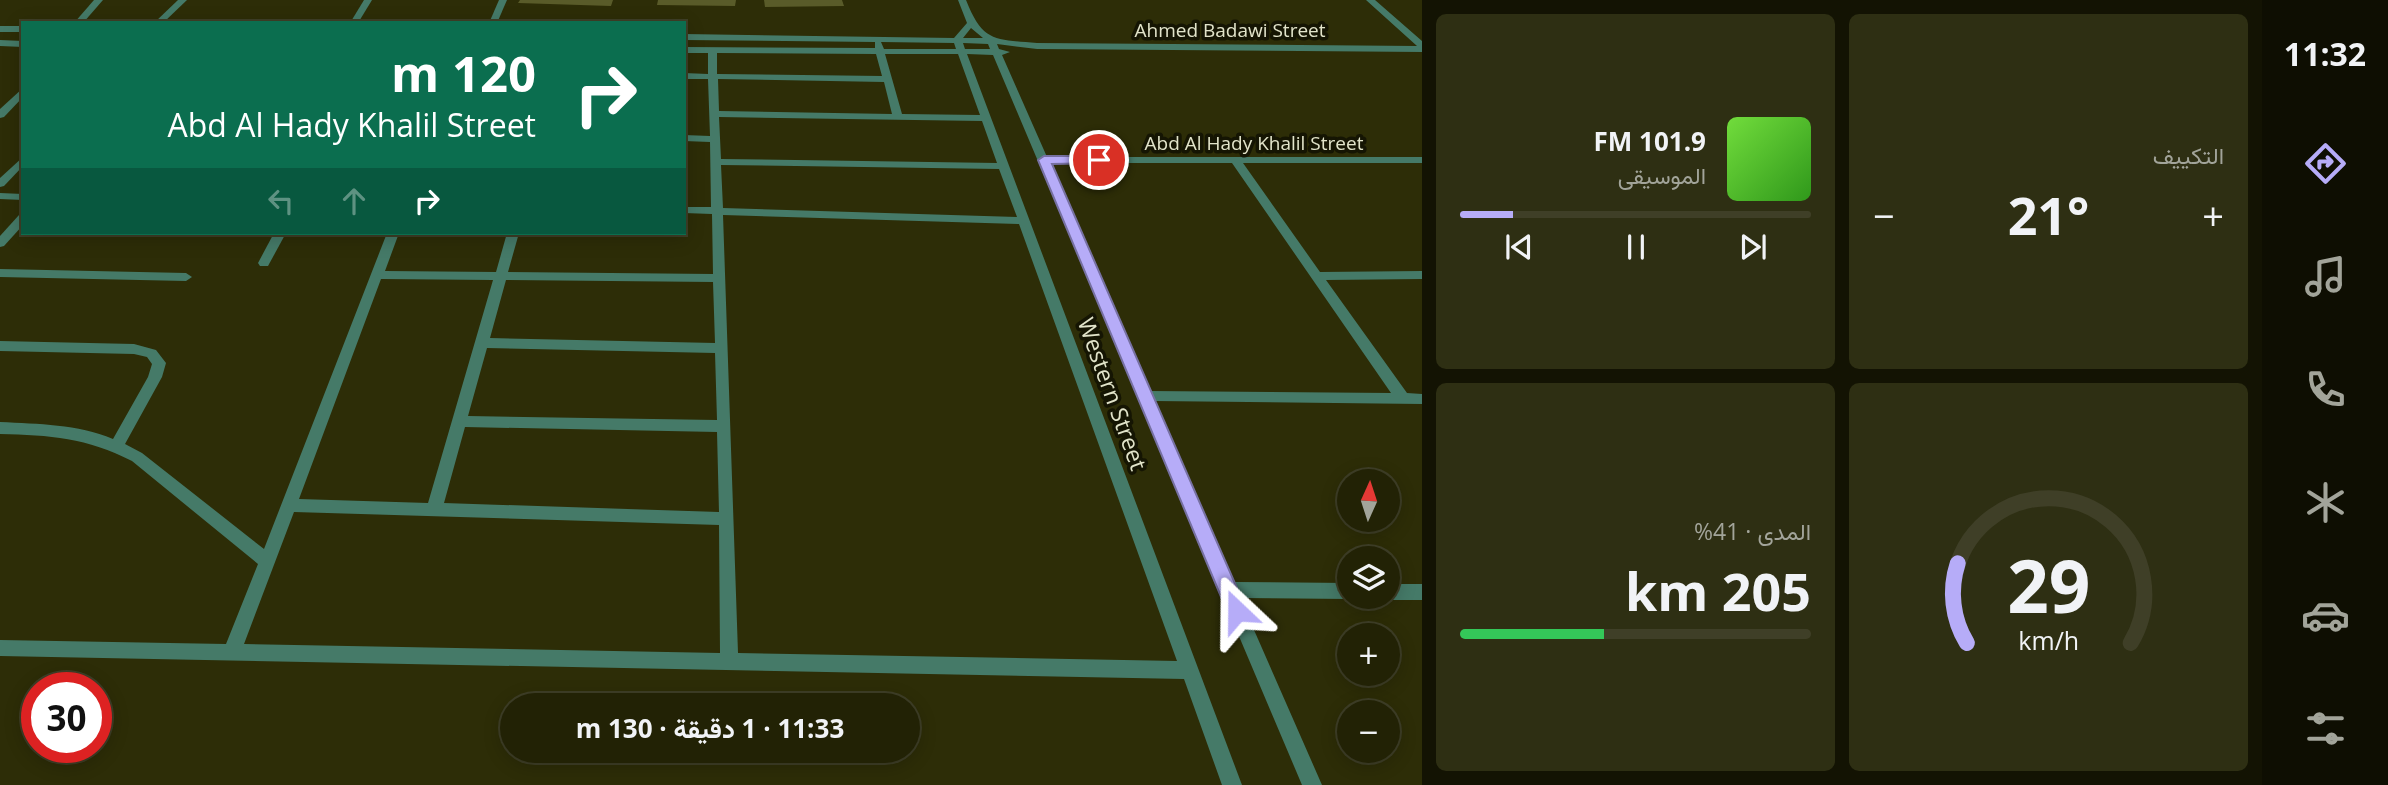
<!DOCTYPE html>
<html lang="ar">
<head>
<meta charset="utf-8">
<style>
	body { margin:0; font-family:"Open Sans",Vazirmatn,sans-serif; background:#2e2f13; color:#f1f3f6; direction:rtl; height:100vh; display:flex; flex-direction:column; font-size:26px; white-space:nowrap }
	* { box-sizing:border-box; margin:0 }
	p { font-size:23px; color:#a2a49a }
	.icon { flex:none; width:38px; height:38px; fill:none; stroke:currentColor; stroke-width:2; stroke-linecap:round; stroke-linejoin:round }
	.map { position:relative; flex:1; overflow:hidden; direction:ltr }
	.drawer { display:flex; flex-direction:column; gap:14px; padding:14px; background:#131303; width:840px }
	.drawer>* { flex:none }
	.guide { position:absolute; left:21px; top:21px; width:665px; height:214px; border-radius:0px; box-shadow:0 4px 18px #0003,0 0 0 2px #3f3f27; direction:rtl; background:#0b6e4f; color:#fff; overflow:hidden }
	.needle { width:46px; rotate:3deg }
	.controls { position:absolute; left:1337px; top:469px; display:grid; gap:14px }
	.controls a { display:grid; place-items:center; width:63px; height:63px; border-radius:50%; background:#222205; box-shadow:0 4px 18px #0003,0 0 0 2px #3f3f27; font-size:35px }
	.speed { position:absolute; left:21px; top:672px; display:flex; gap:14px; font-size:35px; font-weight:700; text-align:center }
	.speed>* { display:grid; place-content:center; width:91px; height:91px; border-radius:50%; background:#222205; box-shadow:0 4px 18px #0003,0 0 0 2px #3f3f27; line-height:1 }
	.speed .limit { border:10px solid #d22; background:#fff; color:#111 }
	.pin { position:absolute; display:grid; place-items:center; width:60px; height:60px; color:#fff; margin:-30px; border:4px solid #fff; border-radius:50%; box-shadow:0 2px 7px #0007 }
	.me { position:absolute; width:77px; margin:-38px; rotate:337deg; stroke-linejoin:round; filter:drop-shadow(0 0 5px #0008) }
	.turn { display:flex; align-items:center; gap:24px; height:147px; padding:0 35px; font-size:32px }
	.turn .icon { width:91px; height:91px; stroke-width:2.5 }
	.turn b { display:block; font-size:49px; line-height:60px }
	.lanes { display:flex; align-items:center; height:66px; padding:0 35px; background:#0003; justify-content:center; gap:35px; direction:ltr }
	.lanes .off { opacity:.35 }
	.big { font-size:52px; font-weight:700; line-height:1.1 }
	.drawer .widget { flex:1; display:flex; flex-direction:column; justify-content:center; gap:10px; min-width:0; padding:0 24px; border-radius:10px; background:#2e2f13 }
	.drawer .dial { align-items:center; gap:0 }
	.dial svg { height:182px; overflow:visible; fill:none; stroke:#3f3f27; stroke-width:7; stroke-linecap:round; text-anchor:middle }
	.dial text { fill:#f1f3f6; stroke:none }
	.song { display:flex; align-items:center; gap:21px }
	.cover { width:84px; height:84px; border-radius:10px; background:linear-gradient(135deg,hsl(100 70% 55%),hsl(110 70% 35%)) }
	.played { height:7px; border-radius:4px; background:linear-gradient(90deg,#b6acf8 15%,#3f3f27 15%) }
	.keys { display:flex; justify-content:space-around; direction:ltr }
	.heat { display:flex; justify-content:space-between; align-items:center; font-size:38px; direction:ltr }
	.charge { height:10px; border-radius:5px; background:linear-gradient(90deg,#34c759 41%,#3f3f27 0) }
	.drawer .tiles { flex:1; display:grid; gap:14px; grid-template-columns:repeat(2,1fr) }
	.trip { position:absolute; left:500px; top:693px; width:420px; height:70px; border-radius:35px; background:#222205; box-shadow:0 4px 18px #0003,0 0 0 2px #3f3f27; font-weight:700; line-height:70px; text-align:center; direction:rtl }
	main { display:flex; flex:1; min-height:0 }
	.dock { display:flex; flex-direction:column; width:126px; justify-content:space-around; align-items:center; background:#0e0e02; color:#a2a49a }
	.dock .icon { width:49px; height:49px }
	.dock .current { color:#b6acf8 }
	.dock b { font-size:32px; color:#f1f3f6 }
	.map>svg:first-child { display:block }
	.building { fill:#595b29 }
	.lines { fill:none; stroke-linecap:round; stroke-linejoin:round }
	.street { fill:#457a68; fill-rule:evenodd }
	.route { fill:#b6acf8; stroke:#7670a1; stroke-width:2 }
	.labels { text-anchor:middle; stroke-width:7; stroke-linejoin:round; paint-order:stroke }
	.far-street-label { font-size:19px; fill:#e2e4ca; stroke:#151503 }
	.street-label { font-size:23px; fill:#e2e4ca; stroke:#151503 }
</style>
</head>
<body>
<main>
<nav class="dock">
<b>11:32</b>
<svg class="icon current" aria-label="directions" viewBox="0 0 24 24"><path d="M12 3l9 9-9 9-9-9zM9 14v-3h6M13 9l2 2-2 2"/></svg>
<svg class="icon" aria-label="music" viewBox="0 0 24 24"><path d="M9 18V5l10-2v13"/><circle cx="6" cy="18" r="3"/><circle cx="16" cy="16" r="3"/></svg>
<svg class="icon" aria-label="phone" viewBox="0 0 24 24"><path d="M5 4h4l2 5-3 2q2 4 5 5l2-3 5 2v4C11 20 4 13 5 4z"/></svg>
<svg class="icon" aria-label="climate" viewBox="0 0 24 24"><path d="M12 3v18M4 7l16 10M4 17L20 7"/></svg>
<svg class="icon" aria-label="car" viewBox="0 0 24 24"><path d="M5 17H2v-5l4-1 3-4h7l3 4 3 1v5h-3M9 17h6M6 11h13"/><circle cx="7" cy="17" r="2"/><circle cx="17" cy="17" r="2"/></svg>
<svg class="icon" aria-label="filters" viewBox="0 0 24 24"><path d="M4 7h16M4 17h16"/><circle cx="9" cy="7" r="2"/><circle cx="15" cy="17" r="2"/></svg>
</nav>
<section class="drawer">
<div class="tiles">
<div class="widget"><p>التكييف</p>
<div class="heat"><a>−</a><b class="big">21°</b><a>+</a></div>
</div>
<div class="widget">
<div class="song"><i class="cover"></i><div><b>101.9 FM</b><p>الموسيقى</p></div></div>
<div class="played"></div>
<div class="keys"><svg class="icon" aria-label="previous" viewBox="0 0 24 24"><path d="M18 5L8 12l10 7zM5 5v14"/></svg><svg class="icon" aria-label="pause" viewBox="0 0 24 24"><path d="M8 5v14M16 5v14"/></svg><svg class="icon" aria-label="next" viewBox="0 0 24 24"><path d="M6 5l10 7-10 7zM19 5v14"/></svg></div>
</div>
<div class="widget dial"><svg viewBox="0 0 100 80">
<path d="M14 69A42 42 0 1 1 86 69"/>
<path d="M14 69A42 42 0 0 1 10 34" stroke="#b6acf8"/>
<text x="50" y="56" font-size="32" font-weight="700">29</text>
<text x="50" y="72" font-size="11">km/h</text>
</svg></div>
<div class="widget"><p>المدى · 41%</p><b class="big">205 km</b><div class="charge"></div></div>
</div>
</section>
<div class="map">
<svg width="1422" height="785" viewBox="0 0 1422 785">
	<rect width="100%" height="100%" fill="#2d2d07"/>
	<g class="building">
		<path d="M 520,0 L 613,0 L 611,6 L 518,3 Z"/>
		<path d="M 658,0 L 736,0 L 735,6 L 657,5 Z"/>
		<path d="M 764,0 L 842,0 L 844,6 L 765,7 Z"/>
	</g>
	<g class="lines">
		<g class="street">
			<path d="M 94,0 L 103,0 L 83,23 L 74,23 Z"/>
			<path d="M 178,0 L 187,0 L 163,23 L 154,23 Z"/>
			<path d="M 364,0 L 372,0 L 358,23 L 350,23 Z"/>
			<path d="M 499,0 L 507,0 L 497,23 L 489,23 Z"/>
			<path d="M 958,0 L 966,0 C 983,43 995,39 1037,43 L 1417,46 L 1366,0 L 1375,0 L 1422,41 L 1422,52 L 1037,49 L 997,44 L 999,49 L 1010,52 L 1002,55 L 1047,157 L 1422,157 L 1422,163 L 1243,163 L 1320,272 L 1422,271 L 1422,279 L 1326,280 L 1407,393 L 1422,394 L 1422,404 L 1154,401 L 1233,582 L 1349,583 L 1349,597 L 1354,597 L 1349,599 L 1240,598 L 1322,785 L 1302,785 L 993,55 L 967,54 L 1242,785 L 1222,785 L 1184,679 L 0,656 L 0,640 L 226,644 L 258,564 L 132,461 C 87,438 50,435 0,434 L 0,422 C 39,424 77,424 113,439 L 148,377 L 152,364 L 147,357 L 134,354 L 0,351 L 0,341 L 134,344 L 156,350 L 166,363 L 162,377 L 125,444 L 142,453 L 264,549 L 387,233 L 399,233 L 385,271 L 496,272 L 507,233 L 519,233 L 508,272 L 713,274 L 712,214 L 684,213 L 684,207 L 711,207 L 710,142 L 684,141 L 684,135 L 710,136 L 708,79 L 684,79 L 684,73 L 708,74 L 708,53 L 684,53 L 684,47 L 875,48 L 875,42 L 684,40 L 684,34 L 954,38 L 967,23 ZM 971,28 L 983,38 L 963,38 ZM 881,42 L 954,43 L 956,49 L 884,49 ZM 963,43 L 988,44 L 990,49 L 965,49 ZM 717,53 L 876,54 L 882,76 L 717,74 ZM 885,54 L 958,54 L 980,115 L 902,114 ZM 718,79 L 884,82 L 892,114 L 719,111 ZM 719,117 L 982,121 L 997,163 L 721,159 ZM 1050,163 L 1232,163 L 1391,393 L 1149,391 ZM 721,165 L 999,169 L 1017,217 L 723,208 ZM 723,215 L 1019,224 L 1177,661 L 738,653 ZM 381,279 L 493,280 L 428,503 L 299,499 ZM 506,280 L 713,282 L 715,343 L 490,338 ZM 487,348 L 715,353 L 717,420 L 468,416 ZM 465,427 L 717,432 L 719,512 L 444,503 ZM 294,512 L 719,525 L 720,653 L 244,644 Z"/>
			<rect x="0" y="26" width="23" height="6"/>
			<path d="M 0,40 L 23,41 L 23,47 L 0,46 Z"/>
			<path d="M 23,88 L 23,97 L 4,117 L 0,118 L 0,109 Z"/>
			<path d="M 23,157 L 23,166 L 4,186 L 0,187 L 0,178 Z"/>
			<path d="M 0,193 L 23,194 L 23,200 L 0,199 Z"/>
			<path d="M 19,215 L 23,215 L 23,225 L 4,246 L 0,247 L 0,236 Z"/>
			<path d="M 274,233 L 286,233 L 268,266 L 260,266 L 258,263 Z"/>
			<path d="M 0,269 L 186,273 L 192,277 L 186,281 L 0,277 Z"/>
			<path d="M 1388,584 L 1422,584 L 1422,600 L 1388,600 L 1382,597 L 1388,597 Z"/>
		</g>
	</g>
	<path class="route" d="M 1099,156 L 1105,160 L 1103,163 L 1052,164 L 1247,611 L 1244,617 L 1237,620 L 1230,617 L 1227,611 L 1038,160 L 1044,156 Z"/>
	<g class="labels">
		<g class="far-street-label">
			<text x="1230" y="37">Ahmed Badawi Street</text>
			<text x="1254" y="150">Abd Al Hady Khalil Street</text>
		</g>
		<g class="street-label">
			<text transform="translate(1112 394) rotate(70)" y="8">Western Street</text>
		</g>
	</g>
</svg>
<div class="controls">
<a><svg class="needle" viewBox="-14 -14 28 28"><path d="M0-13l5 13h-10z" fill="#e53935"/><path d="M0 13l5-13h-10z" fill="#a2a49a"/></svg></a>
<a><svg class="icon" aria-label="layers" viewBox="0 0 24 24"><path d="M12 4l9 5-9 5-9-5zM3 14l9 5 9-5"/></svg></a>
<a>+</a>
<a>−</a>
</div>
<div class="speed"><div class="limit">30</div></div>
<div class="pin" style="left:1099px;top:160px;background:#d93025"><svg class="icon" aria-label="arrive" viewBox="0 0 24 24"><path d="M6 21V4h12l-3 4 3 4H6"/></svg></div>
<svg class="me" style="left:1237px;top:611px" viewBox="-20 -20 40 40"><path d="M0-17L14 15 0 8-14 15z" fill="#b6acf8" stroke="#fff" stroke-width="4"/></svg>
<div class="trip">11:33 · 1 دقيقة · 130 m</div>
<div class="guide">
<div class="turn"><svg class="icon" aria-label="right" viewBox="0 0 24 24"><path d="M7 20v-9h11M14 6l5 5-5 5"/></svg><div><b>120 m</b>Abd Al Hady Khalil Street</div></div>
<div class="lanes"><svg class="icon off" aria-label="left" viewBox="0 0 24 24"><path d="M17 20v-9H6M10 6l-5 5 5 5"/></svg><svg class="icon off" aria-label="ahead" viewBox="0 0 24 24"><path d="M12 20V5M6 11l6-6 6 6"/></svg><svg class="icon" aria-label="right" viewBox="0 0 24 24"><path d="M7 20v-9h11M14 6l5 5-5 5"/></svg></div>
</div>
</div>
</main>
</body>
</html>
